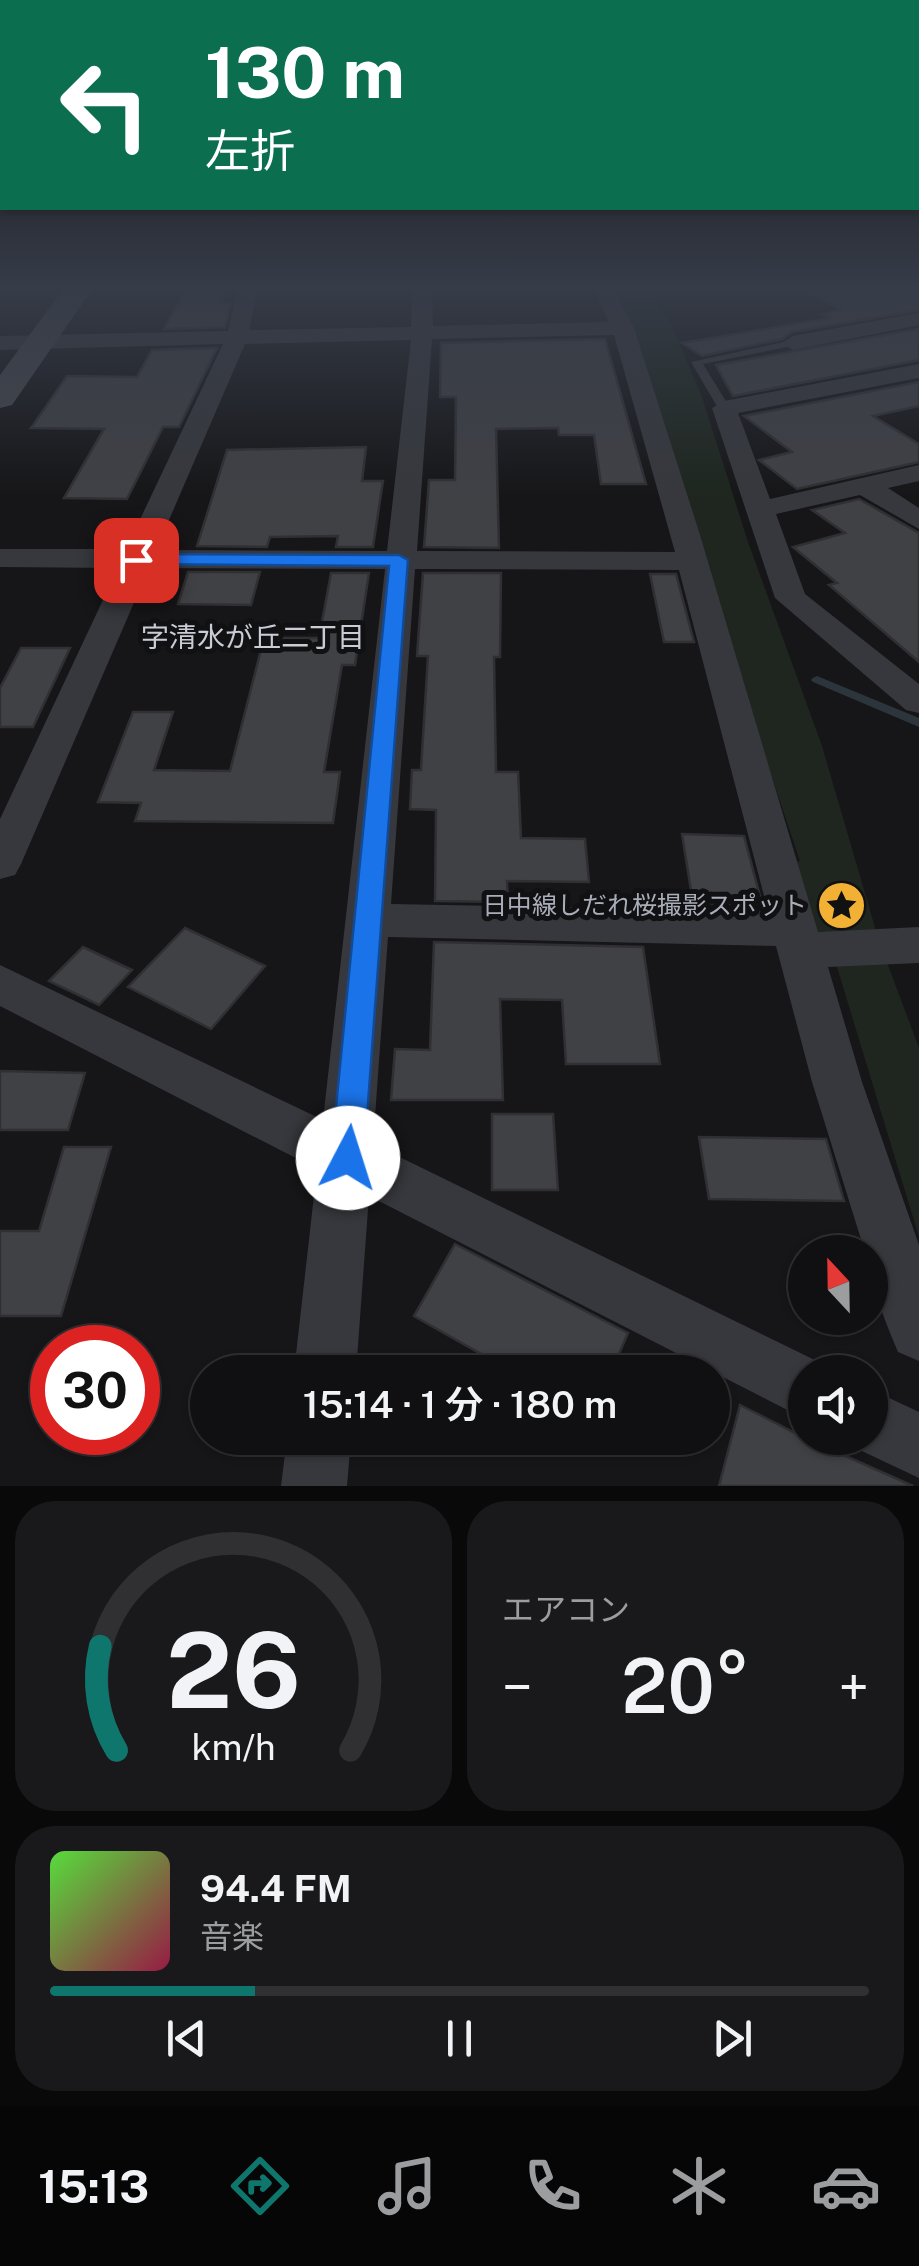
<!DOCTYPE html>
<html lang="ja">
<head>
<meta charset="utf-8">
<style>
	body { margin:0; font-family:"Public Sans","Noto Sans JP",sans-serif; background:#19191b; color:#f1f3f6; height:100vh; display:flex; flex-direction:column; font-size:38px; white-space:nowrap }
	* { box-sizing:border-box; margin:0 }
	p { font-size:32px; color:#9c9d9f }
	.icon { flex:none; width:55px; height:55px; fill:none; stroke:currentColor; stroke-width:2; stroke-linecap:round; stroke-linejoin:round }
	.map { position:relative; height:1486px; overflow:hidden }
	.details { display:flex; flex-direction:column; gap:15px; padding:15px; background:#09090a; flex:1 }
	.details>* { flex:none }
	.guide { position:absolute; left:0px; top:0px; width:920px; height:210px; box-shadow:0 2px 8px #0004,0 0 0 2px #303032; background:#0b6e4f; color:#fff; overflow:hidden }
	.needle { width:65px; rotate:338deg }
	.fabs { position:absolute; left:788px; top:1235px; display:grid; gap:20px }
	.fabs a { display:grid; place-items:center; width:100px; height:100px; border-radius:50%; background:#101012; box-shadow:0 2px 8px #0004,0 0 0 2px #303032; font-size:50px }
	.speed { position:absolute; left:30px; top:1325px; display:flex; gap:20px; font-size:50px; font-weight:700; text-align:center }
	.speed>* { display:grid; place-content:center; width:130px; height:130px; border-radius:50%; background:#101012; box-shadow:0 2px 8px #0004,0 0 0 2px #303032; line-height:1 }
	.speed .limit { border:15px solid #d22; background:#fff; color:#111 }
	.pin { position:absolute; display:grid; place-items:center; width:85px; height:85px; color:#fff; margin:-42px; border-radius:20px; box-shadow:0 5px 15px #0006 }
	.me { position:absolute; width:110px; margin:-55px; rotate:5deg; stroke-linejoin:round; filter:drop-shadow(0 0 8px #0008) }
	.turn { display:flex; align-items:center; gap:35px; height:210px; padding:0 40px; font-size:45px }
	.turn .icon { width:130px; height:130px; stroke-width:2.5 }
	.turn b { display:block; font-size:70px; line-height:85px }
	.big { font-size:75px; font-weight:600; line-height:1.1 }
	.details .tile { flex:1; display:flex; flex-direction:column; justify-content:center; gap:15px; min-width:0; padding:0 35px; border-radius:40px; background:#19191b }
	.details .dial { align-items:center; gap:0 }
	.dial svg { height:260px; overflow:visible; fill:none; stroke:#303032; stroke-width:7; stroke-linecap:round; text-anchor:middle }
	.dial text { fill:#f1f3f6; stroke:none }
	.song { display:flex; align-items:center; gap:30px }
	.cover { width:120px; height:120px; border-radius:15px; background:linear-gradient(135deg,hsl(110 70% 55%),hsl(340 70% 35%)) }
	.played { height:10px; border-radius:5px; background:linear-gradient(90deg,#0f766e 25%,#303032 25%) }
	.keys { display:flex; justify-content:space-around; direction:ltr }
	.heat { display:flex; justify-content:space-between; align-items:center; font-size:55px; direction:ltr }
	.details .tiles { flex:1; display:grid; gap:15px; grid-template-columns:1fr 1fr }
	.tile:last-child { grid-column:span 2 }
	.trip { position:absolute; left:190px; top:1355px; width:540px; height:100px; border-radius:50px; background:#101012; box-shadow:0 2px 8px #0004,0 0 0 2px #303032; font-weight:600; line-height:100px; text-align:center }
	.tab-bar { display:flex; height:160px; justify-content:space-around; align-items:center; background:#060607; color:#9c9d9f }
	.tab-bar .icon { width:70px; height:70px }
	.tab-bar .active { color:#0f766e }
	.tab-bar b { font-size:45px; color:#f1f3f6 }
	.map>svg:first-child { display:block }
	.green { fill:#1e261f }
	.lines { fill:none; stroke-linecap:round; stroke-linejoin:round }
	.stream { fill:#2c353c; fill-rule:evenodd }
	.building { fill:#404145; stroke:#303034; stroke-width:2.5 }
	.lane { fill:#37383d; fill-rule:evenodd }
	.street { fill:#37383d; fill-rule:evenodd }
	.secondary { fill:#45474d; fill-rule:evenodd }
	.route { fill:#1a73e8; stroke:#114b97; stroke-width:2.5 }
	.labels { text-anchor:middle; stroke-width:10; stroke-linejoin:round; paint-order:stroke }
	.poi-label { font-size:25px; fill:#a8adb8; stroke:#111113; text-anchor:end }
	.neighbourhood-label { font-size:28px; fill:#c9ccd4; stroke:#111113 }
</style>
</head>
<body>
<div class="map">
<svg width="919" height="1486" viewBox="0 0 919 1486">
	<rect width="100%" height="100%" fill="#161618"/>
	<path class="green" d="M 608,288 L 648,288 L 672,326 L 702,397 L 748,542 L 822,746 L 879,941 L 919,1048 L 919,1237 L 834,957 L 816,941 L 792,862 L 800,861 Z"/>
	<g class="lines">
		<path class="stream" d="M 817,676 L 919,718 L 919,727 L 813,682 L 811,680 L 813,678 Z"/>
	</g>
	<g class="building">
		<path d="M 187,288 L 226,288 L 222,303 L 231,303 L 225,327 L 164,329 Z"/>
		<path d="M 797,288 L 919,288 L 919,310 L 792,332 L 782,339 L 702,356 L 682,343 L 830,318 L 822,314 L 841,310 Z"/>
		<path d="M 919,329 L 919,360 L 733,396 L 716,365 Z"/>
		<path d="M 605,339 L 646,484 L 601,484 L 594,435 L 559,435 L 558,428 L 496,429 L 499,548 L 424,547 L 429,480 L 455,480 L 456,397 L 440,397 L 441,343 Z"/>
		<path d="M 217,348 L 179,427 L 163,427 L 127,499 L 64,498 L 104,429 L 31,428 L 67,376 L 137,377 L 152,350 Z"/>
		<path d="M 919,382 L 919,406 L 873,416 L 919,444 L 919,462 L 797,489 L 759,460 L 792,452 L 744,416 Z"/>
		<path d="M 366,447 L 362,481 L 383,481 L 373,547 L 336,547 L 338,536 L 270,537 L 267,547 L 197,546 L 227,450 Z"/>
		<path d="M 859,499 L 919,533 L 919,662 L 829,585 L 837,583 L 793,547 L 845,533 L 812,510 Z"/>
		<path d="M 188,572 L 260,572 L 251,605 L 178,604 Z"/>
		<path d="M 331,573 L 369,573 L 355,665 L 342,665 L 324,772 L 340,772 L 333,823 L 135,821 L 141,803 L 98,802 L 133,712 L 173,712 L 154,770 L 230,771 L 264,638 L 319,638 Z"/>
		<path d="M 423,573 L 501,573 L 500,657 L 494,657 L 496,772 L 518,772 L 521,838 L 585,839 L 589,882 L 507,881 L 508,902 L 435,901 L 436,810 L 410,809 L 412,770 L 421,770 L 428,656 L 417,656 Z"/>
		<path d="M 650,574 L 676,574 L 694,642 L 664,642 Z"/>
		<path d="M 21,648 L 70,648 L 33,727 L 0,727 L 0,688 Z"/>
		<path d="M 682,834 L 744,836 L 762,904 L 693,903 Z"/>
		<path d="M 185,928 L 265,966 L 211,1029 L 128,987 Z"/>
		<path d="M 434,942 L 643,947 L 660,1064 L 566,1064 L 562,1000 L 500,999 L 503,1100 L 391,1100 L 395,1049 L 430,1050 Z"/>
		<path d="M 83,947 L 132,970 L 99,1005 L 49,981 Z"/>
		<path d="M 0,1071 L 85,1073 L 68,1130 L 0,1130 Z"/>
		<path d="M 492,1114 L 553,1114 L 558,1190 L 492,1190 Z"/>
		<path d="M 699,1137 L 826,1139 L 844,1201 L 709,1199 Z"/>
		<path d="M 64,1147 L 111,1147 L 61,1316 L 0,1316 L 0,1231 L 39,1231 Z"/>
		<path d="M 455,1244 L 628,1333 L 611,1372 L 513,1372 L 414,1316 Z"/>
		<path d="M 740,1405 L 805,1438 L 913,1486 L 719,1486 Z"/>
	</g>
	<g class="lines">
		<path class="lane" d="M 793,340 L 798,343 L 797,345 L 703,364 L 730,408 L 724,411 L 718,408 L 691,362 Z"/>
		<g class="street">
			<path d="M 238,288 L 258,288 L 249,330 L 411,327 L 412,288 L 432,288 L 433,326 L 609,322 L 593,288 L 613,288 L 634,328 L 700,535 L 818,932 L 919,927 L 919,963 L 828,967 L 862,1082 L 919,1245 L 919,1361 L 898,1352 C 885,1321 870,1286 870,1252 L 865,1252 L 812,1082 L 776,946 L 388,937 L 373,1144 L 827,1366 L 830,1372 L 805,1372 L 805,1419 L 369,1196 L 356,1372 L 294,1372 L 317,1169 L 0,1006 L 0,965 L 323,1120 L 385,569 L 149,568 L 21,864 L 15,875 L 0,879 L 0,819 L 118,568 L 0,567 L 0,549 L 126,549 L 223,344 L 0,350 L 0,336 L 228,331 ZM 614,335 L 675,552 L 417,551 L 432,339 ZM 411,340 L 387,551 L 156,550 L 245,344 ZM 415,569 L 679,570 L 768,911 L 391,904 Z"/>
			<path d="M 919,313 L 919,325 L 793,350 L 782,343 L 793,336 Z"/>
			<path d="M 919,364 L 919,378 L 738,413 L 770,499 L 919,465 L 919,481 L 888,488 L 919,508 L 919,529 L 860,495 L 776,514 L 805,594 L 919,684 L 919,713 L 906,710 L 775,598 L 712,408 L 724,401 Z"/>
			<path d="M 870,1389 L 919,1412 L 919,1478 L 847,1444 L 845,1438 L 870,1438 Z"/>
			<path d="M 287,1438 L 351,1438 L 347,1486 L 281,1486 Z"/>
		</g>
		<path class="secondary" d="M 64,288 L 93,288 L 12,405 L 0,408 L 0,375 Z"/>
	</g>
	<linearGradient id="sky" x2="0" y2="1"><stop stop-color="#0c0c0d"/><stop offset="0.58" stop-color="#363c48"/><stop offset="1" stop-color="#363c48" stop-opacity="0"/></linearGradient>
	<rect width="919" height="496" fill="url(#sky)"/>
	<path class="route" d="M 136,554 L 399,555 L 408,560 L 364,1158 L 359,1169 L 348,1173 L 336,1169 L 331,1158 L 389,566 L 129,564 L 129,556 Z"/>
	<defs>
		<symbol id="sight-disc" viewBox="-11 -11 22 22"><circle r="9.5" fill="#f2b134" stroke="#111113"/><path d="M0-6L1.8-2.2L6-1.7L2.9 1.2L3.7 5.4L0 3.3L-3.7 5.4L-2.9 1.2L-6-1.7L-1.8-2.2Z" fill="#111"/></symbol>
	</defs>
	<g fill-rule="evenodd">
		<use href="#sight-disc" x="814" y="878" width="55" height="55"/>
	</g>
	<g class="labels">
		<g class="poi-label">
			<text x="807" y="914">日中線しだれ桜撮影スポット</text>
		</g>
		<g class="neighbourhood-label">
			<text x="253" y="647">字清水が丘二丁目</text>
		</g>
	</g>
</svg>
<div class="fabs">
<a><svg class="needle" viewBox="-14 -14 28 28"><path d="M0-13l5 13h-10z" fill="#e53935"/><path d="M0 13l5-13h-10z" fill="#9c9d9f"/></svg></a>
<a><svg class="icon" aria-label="sound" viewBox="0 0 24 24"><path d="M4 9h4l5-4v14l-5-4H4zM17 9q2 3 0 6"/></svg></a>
</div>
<div class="speed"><div class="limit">30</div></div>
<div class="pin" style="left:136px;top:560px;background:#d93025"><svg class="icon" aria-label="arrive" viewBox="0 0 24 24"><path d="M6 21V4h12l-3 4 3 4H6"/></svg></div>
<svg class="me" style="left:348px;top:1158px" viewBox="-20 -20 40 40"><circle r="19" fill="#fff"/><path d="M0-13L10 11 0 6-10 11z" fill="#1a73e8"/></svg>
<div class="trip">15:14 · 1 分 · 180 m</div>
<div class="guide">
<div class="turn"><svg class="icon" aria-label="left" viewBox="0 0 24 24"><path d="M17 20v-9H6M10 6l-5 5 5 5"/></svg><div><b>130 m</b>左折</div></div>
</div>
</div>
<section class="details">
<div class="tiles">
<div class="tile dial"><svg viewBox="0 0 100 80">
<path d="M14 69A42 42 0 1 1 86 69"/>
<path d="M14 69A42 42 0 0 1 9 37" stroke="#0f766e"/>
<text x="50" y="56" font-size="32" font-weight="700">26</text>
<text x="50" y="72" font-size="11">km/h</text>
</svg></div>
<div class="tile"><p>エアコン</p>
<div class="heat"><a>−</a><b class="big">20°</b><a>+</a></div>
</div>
<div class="tile">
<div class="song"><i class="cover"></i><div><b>94.4 FM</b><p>音楽</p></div></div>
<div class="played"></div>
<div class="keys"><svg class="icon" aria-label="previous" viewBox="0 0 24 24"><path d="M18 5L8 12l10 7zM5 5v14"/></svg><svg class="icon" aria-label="pause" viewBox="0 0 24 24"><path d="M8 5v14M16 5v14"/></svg><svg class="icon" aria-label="next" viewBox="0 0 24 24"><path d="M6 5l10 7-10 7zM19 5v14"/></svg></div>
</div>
</div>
</section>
<nav class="tab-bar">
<b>15:13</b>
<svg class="icon active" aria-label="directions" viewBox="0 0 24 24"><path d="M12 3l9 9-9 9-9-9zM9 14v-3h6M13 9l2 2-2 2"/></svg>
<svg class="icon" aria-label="music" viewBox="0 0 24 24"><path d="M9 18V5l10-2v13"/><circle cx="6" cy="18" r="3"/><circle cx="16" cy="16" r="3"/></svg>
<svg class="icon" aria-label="phone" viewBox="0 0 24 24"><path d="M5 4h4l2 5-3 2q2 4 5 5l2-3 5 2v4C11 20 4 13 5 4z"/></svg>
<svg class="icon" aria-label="climate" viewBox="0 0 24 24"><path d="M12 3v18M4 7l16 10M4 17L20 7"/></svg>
<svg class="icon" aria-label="car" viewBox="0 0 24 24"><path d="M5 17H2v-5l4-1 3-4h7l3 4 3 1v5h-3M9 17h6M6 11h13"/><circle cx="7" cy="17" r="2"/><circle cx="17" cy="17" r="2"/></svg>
</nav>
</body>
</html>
